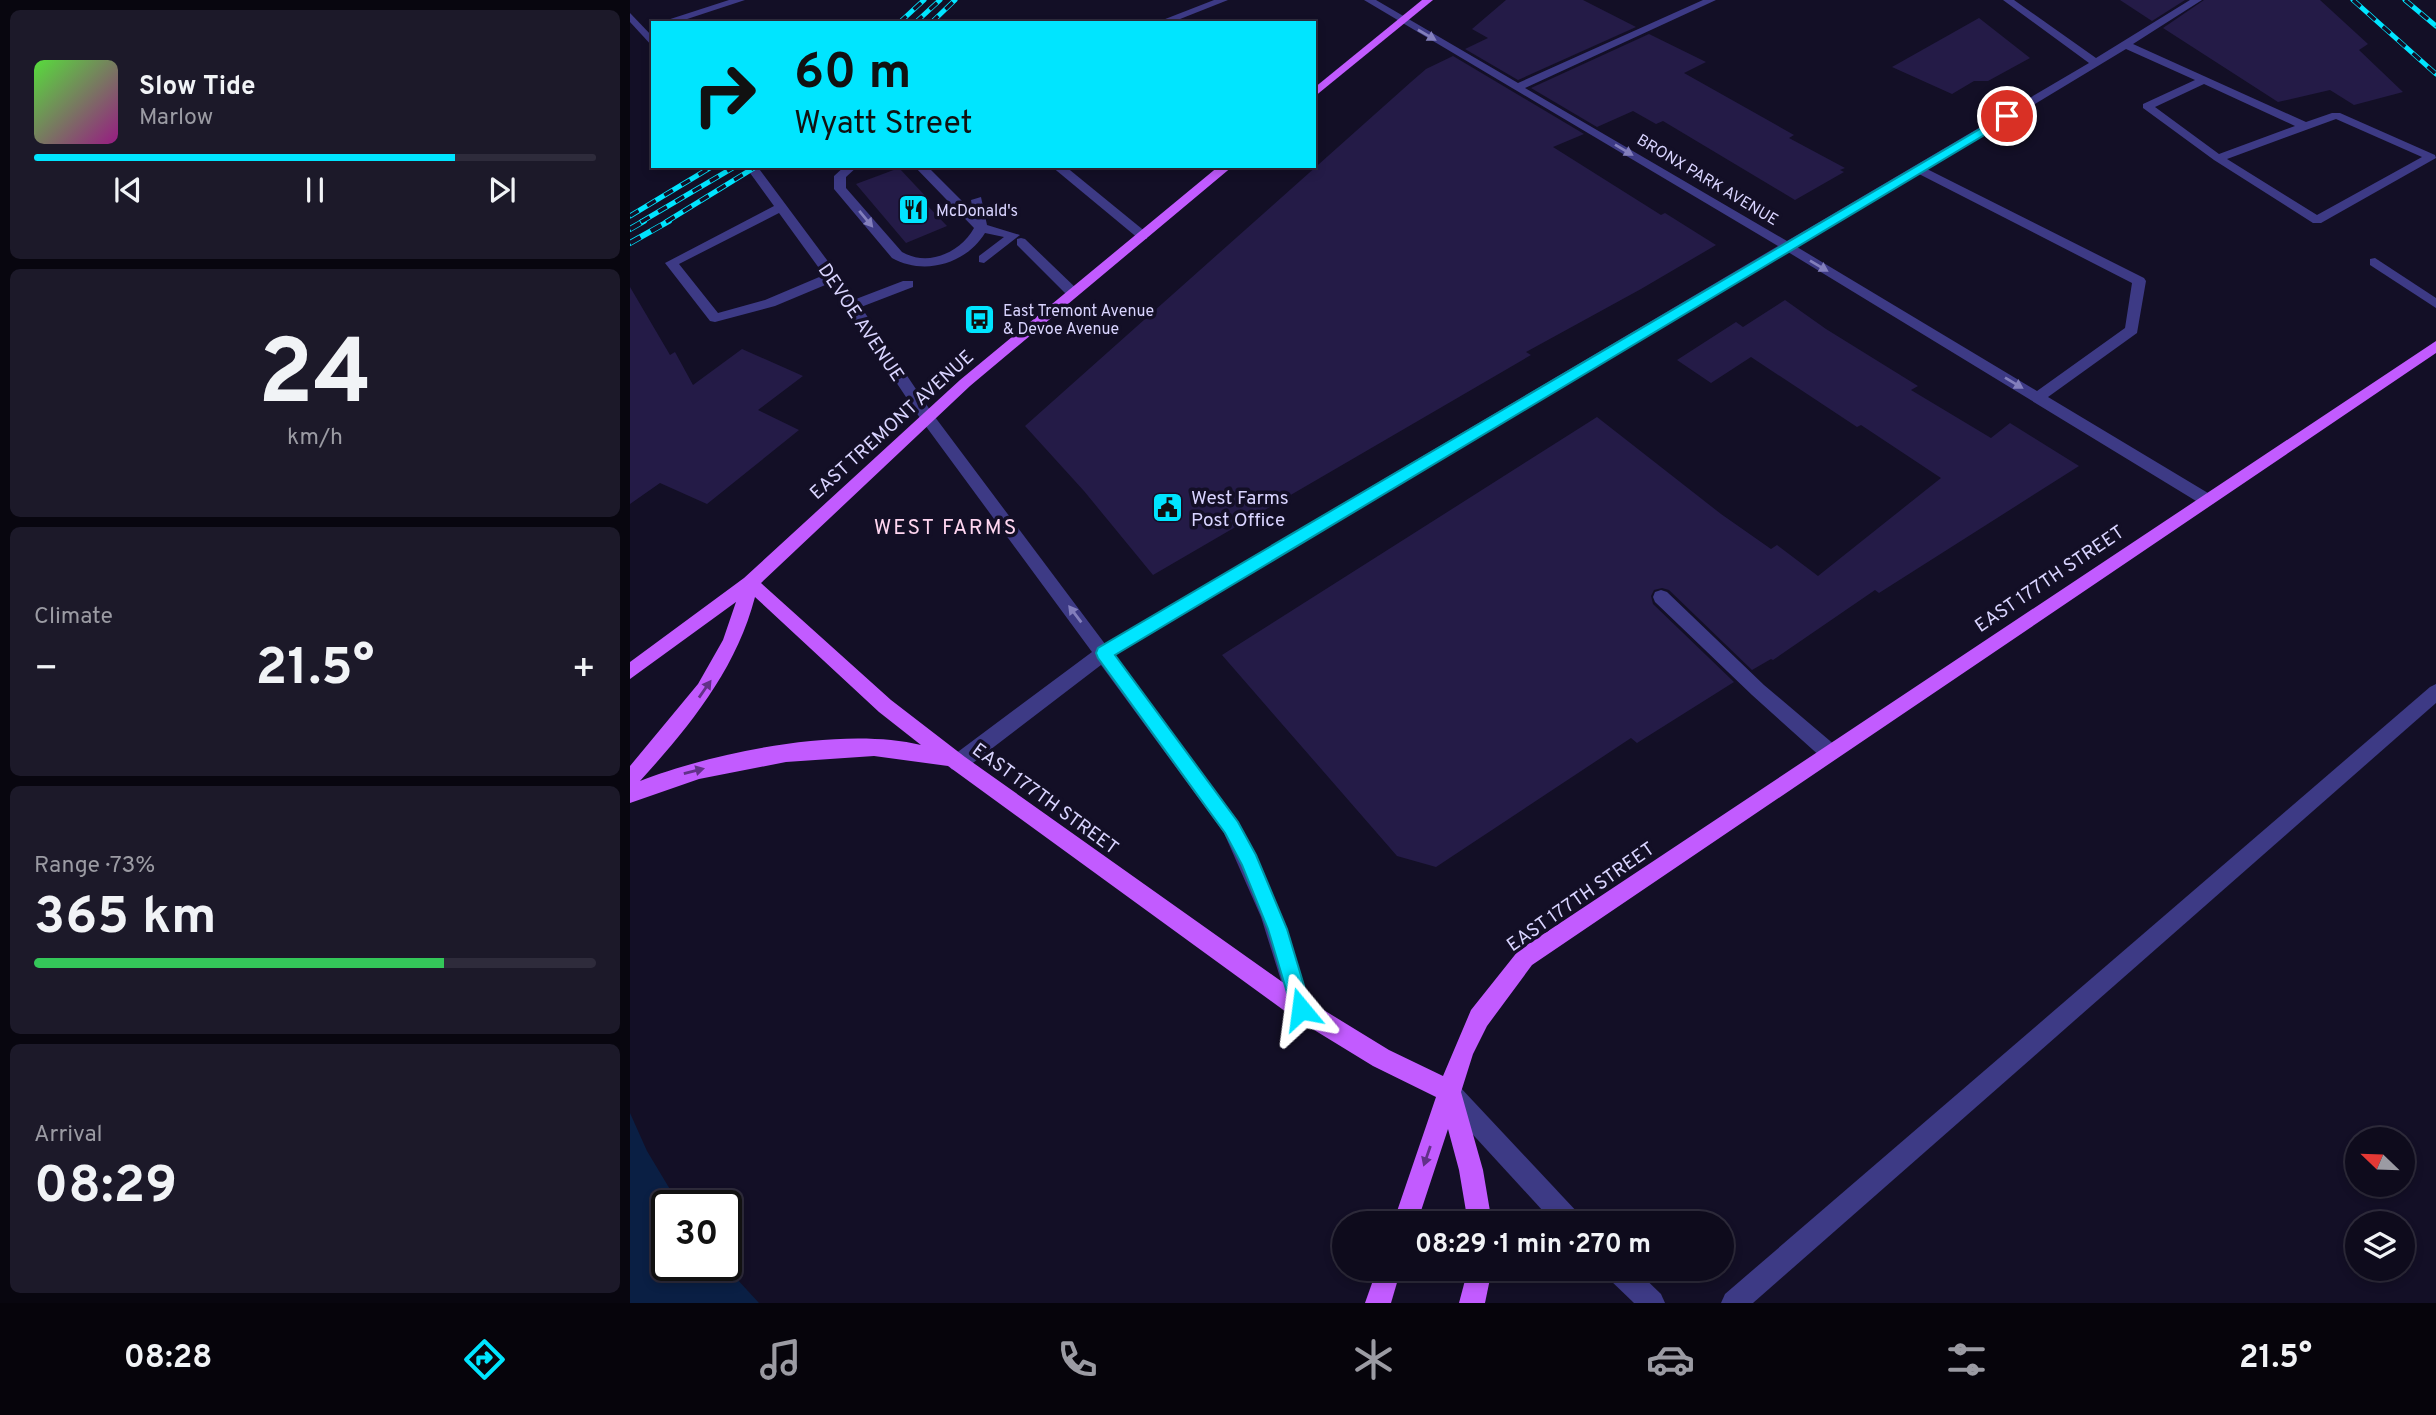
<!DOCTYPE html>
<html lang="en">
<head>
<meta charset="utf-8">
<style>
	body { margin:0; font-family:Overpass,sans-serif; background:#1c1929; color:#f1f3f6; height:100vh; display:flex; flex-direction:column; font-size:26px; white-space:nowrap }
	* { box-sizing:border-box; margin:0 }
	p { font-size:23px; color:#9b9ba3 }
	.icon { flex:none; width:38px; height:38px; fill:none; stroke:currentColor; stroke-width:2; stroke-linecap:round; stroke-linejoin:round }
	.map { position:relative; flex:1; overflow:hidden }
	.side { display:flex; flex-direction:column; gap:10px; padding:10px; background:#08060f; width:630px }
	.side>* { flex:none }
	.hud { position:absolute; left:21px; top:21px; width:665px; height:147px; border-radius:0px; box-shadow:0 4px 10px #0003,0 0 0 2px #2e2b3b; background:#00e5ff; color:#111; overflow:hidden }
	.needle { width:46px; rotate:293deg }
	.fabs { position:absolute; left:1715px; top:1127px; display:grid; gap:14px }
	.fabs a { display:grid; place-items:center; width:70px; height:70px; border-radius:50%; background:#0e0b1c; box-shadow:0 4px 10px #0003,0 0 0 2px #2e2b3b; font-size:35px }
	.speed { position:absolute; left:21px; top:1190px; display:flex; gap:14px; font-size:35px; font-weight:700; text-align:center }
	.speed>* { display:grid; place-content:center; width:91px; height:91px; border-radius:50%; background:#0e0b1c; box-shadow:0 4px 10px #0003,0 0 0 2px #2e2b3b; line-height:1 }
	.speed .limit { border:4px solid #111; border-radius:10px; background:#fff; color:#111 }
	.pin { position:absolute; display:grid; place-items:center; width:60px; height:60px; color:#fff; margin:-30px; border:4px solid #fff; border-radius:50%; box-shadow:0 2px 7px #0007 }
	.me { position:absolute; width:77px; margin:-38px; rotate:344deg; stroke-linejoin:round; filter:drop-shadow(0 0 5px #0008) }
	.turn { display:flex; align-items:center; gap:24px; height:147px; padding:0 28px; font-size:32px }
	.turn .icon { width:91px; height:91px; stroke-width:2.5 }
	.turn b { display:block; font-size:49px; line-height:60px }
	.big { font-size:52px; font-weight:700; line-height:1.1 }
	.side .widget { flex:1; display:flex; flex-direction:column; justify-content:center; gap:10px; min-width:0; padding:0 24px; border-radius:10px; background:#1c1929 }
	.side .dial { align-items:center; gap:0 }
	.dial b { font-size:91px; line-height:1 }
	.song { display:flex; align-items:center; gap:21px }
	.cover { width:84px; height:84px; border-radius:10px; background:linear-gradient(135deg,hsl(110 70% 55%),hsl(310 70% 35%)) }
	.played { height:7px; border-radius:4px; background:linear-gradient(90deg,#00e5ff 75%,#2e2b3b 75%) }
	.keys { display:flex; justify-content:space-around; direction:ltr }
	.heat { display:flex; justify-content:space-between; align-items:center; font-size:38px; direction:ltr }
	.charge { height:10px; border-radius:5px; background:linear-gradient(90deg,#34c759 73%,#2e2b3b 0) }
	.trip { position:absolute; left:702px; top:1211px; width:402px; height:70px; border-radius:35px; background:#0e0b1c; box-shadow:0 4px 10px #0003,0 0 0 2px #2e2b3b; font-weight:700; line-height:70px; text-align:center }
	.menu { display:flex; height:112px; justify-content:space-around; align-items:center; background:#06040b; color:#9b9ba3 }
	.menu .icon { width:49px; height:49px }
	.menu .current { color:#00e5ff }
	.menu b { font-size:32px; color:#f1f3f6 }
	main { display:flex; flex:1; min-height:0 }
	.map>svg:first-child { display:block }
	.water { fill:#0a1f44 }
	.building { fill:#241b47 }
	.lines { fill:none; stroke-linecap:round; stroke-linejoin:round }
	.minor { fill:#3d3a85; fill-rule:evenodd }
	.major { fill:#c25bff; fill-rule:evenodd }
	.rail-far1-casing { stroke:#00e5ff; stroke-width:5 }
	.rail-casing { stroke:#00e5ff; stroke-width:6 }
	.rail-far1 { stroke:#130f26; stroke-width:3.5; stroke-dasharray:10; stroke-linecap:butt }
	.rail { stroke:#130f26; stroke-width:4.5; stroke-dasharray:12; stroke-linecap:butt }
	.oneway { fill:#837fbc }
	.oneway2 { fill:#623188 }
	.route { fill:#00e5ff; stroke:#0095a6; stroke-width:2 }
	.labels { text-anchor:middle; stroke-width:7; stroke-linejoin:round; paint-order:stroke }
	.far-street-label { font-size:16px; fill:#d9d4ff; stroke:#130f26 }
	.far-poi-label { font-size:16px; fill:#d9d4ff; stroke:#130f26; text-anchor:start }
	.street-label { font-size:19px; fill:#d9d4ff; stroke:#130f26 }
	.poi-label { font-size:19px; fill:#d9d4ff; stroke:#130f26; text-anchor:start }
	.neighbourhood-label { font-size:21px; letter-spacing:2px; fill:#ffd6f0; stroke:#130f26 }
</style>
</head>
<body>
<main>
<section class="side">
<div class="widget">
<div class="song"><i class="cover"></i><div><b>Slow Tide</b><p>Marlow</p></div></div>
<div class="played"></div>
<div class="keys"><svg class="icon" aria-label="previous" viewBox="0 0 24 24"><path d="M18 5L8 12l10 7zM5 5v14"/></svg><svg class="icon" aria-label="pause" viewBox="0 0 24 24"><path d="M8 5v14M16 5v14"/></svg><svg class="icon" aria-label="next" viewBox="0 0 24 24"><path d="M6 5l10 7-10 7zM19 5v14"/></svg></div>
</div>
<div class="widget dial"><b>24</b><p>km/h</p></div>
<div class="widget"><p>Climate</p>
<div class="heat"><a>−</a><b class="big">21.5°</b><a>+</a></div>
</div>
<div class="widget"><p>Range · 73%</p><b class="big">365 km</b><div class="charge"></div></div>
<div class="widget"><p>Arrival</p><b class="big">08:29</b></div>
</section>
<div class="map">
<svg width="1806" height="1303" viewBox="0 0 1806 1303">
	<rect width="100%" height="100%" fill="#130f26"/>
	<path class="water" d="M 0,1113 L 17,1151 L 50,1206 L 37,1206 L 37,1265 L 94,1265 L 129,1303 L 0,1303 Z"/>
	<g class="building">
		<path d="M 876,0 L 953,0 L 1006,27 L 888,80 L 835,49 L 858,38 L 842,29 Z"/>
		<path d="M 1490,0 L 1555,0 L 1522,21 Z"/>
		<path d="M 1574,0 L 1690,0 L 1738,44 L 1729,50 L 1773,92 L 1724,105 L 1700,90 L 1648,102 L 1533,28 Z"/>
		<path d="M 1349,18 L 1400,58 L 1358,81 L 1344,81 L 1322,94 L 1262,67 Z"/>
		<path d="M 1019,34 L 1076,62 L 1054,73 L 1164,135 L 1159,138 L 1215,168 L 1210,170 L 1214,172 L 1165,200 L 1033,121 L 1026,124 L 1003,111 L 967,127 L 901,88 Z"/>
		<path d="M 823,56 L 954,134 L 923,147 L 1031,215 L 1035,213 L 1086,245 L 1011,289 L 896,352 L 901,355 L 523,575 L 454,491 L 395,426 L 781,82 L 796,69 Z"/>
		<path d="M 269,168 L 299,200 L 294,202 L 317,226 L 276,243 L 226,184 Z"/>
		<path d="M 0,287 L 40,355 L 45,352 L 63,385 L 112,349 L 173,376 L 128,410 L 169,430 L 77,504 L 30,483 L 0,504 Z"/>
		<path d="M 1155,300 L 1196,329 L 1288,386 L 1281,390 L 1361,438 L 1380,423 L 1449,466 L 1249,593 L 1245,590 L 1143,660 L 1141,659 L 1122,670 L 1039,590 L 1032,588 L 1024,590 L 1021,596 L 1023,604 L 1104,682 L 1007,743 L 1001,738 L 806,867 L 767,856 L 592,655 L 967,417 L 1091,514 L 1141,549 L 1147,545 L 1188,576 L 1311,478 L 1231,425 L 1227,427 L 1121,357 L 1081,383 L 1047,360 L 1106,322 L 1113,327 Z"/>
	</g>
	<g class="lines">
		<g class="minor">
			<path d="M 99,0 L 115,0 L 45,23 L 28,23 Z"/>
			<path d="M 584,0 L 598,0 L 540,23 L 525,23 Z"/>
			<path d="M 734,0 L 746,0 L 888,83 L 1073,0 L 1086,0 L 895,88 L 1157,241 L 1459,63 L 1373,0 L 1384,0 L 1466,58 L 1560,0 L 1572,0 L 1503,44 L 1676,122 L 1702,113 L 1710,113 L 1805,155 L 1806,158 L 1691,223 L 1683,223 L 1584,160 L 1513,108 L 1513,104 L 1565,80 L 1496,49 L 1297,169 L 1514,278 L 1516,281 L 1507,333 L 1418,397 L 1583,496 L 1585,500 L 1583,504 L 1571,504 L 1158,252 L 484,656 L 608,821 C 639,881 662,944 682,1009 L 679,1017 L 671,1020 L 663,1017 L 660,1009 L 631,917 L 594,833 L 471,665 L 335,769 L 328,771 L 321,769 L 319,763 L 321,757 L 462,652 L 292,421 L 200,283 L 145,306 L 85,322 L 80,321 L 35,263 L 144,206 L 115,166 L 127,166 L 226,299 L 273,281 L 283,281 L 283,287 L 231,307 L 302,413 L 475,644 L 1148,246 ZM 1574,84 L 1665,126 L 1589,154 L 1525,107 ZM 1706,119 L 1792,157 L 1687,215 L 1597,159 ZM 1289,174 L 1502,283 L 1495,328 L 1407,391 L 1167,247 ZM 149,213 L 194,275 L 135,300 L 88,313 L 49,264 Z"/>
			<path d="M 0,13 L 23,37 L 23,47 L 0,22 Z"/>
			<path d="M 215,166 L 228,166 L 216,177 L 216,188 L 272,252 C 298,267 330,253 344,228 L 284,166 L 297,166 L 343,212 L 341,200 L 351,197 L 357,225 L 390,235 L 354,263 L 349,262 L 349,256 L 374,237 L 355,233 C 336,264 294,276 262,258 L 204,189 L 204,176 Z"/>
			<path d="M 421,166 L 435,166 L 517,233 L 517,239 L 509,239 Z"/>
			<path d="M 391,238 L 395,239 L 448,290 L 448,296 L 438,296 L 387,245 L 387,239 Z"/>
			<path d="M 1745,258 L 1806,298 L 1806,308 L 1740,265 L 1740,259 Z"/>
			<path d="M 1031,590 L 1037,592 L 1134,685 L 1206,746 L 1208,752 L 1206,758 L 1199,760 L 1192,758 L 1122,695 L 1025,602 L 1023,597 L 1025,592 Z"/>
			<path d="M 1806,684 L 1806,703 L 1123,1303 L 1091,1303 L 1095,1294 L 1800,687 Z"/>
			<path d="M 821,1083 L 829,1086 L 949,1214 L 952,1223 L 924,1223 L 813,1102 L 810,1094 L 813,1086 Z"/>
			<path d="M 975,1269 L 1005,1269 L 1031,1294 L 1035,1303 L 1004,1303 L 978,1278 Z"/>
		</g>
		<g class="major">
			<path d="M 792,0 L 803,0 L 684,97 L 684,88 Z"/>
			<path d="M 589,166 L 603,166 L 340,386 L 131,583 L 261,700 L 335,757 L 679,1001 L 759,1050 L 813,1076 L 841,1010 L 888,951 L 1806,341 L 1806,353 L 902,965 L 857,1026 L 843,1054 L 831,1092 L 853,1170 L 862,1223 L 838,1223 L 829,1170 L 818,1129 L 787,1223 L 763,1223 L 806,1097 L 743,1066 L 663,1017 L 318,766 L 244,756 L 156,762 L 69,779 L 0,803 L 0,766 L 68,684 L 93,640 L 106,602 L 0,679 L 0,662 L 114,578 L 330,380 ZM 125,597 L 249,712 L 291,745 C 212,726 85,752 10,781 C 59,727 106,670 125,597 Z"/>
			<path d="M 747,1269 L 771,1269 L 761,1303 L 735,1303 Z"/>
			<path d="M 838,1269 L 862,1269 L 855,1303 L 829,1303 Z"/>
		</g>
		<defs>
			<g id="rail-far1">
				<path d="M 1723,0 L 1806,74"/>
				<path d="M 1775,0 L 1806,26"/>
				<path d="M 269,23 L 294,0"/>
				<path d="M 285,23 L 310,0"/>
				<path d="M 301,23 L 325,0"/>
				<path d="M 0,216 L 83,166"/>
				<path d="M 11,222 L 106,166"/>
				<path d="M 36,222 L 127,166"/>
			</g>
			<g id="rail">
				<path d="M 0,229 L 14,221"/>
				<path d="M 0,243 L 39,221"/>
			</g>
		</defs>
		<use href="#rail-far1" class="rail-far1-casing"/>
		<use href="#rail" class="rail-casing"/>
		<use href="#rail-far1" class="rail-far1"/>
		<use href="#rail" class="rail"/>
	</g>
	<defs><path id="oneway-solid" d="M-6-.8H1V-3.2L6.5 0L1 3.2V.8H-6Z" transform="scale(1.75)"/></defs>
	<g class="oneway">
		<use href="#oneway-solid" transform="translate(797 35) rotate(30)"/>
		<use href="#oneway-solid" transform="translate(994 150) rotate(31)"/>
		<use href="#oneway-solid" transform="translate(236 219) rotate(50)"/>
		<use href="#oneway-solid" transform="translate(1189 266) rotate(31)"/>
		<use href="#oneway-solid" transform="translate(1384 383) rotate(31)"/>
		<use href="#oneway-solid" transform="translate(445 614) rotate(-127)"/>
	</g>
	<g class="oneway2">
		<use href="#oneway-solid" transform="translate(75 689) rotate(-55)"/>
		<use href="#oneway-solid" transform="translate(64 771) rotate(-14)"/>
		<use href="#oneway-solid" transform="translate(797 1156) rotate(109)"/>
	</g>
	<path class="route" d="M 1377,113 L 1382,116 L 1381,119 L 485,655 L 608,822 L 626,855 L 657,929 L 681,1009 L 678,1016 L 671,1019 L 664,1016 L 638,929 L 612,865 L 595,833 L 468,658 L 466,653 L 468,648 Z"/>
	<defs>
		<symbol id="restaurant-square" viewBox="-11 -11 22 22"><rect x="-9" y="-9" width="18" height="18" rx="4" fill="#00e5ff" stroke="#130f26"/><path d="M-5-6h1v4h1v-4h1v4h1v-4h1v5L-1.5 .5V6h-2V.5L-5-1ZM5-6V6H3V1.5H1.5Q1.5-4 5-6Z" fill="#111"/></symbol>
		<symbol id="bus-square" viewBox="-11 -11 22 22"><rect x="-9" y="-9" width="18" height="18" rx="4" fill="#00e5ff" stroke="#130f26"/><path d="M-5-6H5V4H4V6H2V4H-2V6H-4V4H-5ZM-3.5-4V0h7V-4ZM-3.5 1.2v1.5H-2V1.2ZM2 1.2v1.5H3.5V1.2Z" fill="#111"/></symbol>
		<symbol id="civic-square" viewBox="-11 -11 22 22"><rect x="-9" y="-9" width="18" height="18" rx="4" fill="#00e5ff" stroke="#130f26"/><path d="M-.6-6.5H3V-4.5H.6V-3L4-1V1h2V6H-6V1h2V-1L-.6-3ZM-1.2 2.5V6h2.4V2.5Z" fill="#111"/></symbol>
	</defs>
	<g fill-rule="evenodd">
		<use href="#restaurant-square" x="266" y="192" width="35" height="35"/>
		<use href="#bus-square" x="332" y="302" width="35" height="35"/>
		<use href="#civic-square" x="520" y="490" width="35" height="35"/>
	</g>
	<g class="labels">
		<g class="far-street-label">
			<text transform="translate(1078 179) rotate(31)" y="6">BRONX PARK AVENUE</text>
		</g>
		<g class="far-poi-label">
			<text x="306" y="216">McDonald's</text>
			<text x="373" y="316">East Tremont Avenue<tspan x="373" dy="18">&amp; Devoe Avenue</tspan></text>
		</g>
		<g class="street-label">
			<text transform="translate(232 322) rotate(56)" y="7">DEVOE AVENUE</text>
			<text transform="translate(261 424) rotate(-42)" y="7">EAST TREMONT AVENUE</text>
			<text transform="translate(1419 578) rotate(-34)" y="7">EAST 177TH STREET</text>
			<text transform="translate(416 798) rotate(36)" y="7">EAST 177TH STREET</text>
			<text transform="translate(950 896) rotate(-35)" y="7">EAST 177TH STREET</text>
		</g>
		<g class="poi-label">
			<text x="561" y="504">West Farms<tspan x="561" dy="22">Post Office</tspan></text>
		</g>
		<g class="neighbourhood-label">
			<text x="316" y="534">WEST FARMS</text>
		</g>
	</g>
</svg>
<div class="fabs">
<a><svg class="needle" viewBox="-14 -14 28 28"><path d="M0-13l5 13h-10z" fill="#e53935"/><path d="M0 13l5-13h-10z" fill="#9b9ba3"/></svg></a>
<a><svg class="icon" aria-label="layers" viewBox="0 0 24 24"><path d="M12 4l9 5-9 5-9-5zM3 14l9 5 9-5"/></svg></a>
</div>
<div class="speed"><div class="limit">30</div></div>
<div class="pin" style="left:1377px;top:116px;background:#d93025"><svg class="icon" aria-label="arrive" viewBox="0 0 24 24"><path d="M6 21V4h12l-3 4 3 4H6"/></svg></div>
<svg class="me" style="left:671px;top:1009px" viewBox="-20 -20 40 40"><path d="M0-17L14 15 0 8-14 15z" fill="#00e5ff" stroke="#fff" stroke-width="4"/></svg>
<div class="trip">08:29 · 1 min · 270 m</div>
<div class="hud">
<div class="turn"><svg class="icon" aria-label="right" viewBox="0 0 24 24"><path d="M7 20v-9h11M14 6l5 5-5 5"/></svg><div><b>60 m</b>Wyatt Street</div></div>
</div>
</div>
</main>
<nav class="menu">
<b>08:28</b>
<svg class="icon current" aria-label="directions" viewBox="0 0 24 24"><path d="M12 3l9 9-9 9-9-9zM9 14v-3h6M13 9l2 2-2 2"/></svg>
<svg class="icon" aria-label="music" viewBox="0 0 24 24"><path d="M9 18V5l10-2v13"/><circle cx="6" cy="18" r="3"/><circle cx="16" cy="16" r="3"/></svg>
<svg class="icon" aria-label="phone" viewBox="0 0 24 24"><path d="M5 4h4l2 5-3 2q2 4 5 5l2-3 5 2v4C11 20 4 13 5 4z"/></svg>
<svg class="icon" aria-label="climate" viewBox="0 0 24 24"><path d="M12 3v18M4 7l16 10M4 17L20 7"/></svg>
<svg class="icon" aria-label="car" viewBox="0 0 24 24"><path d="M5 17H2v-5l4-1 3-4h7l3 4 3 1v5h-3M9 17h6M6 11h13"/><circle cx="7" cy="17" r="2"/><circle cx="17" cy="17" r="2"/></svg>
<svg class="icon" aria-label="filters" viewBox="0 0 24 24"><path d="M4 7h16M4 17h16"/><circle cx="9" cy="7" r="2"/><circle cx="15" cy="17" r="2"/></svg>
<b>21.5°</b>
</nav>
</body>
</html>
